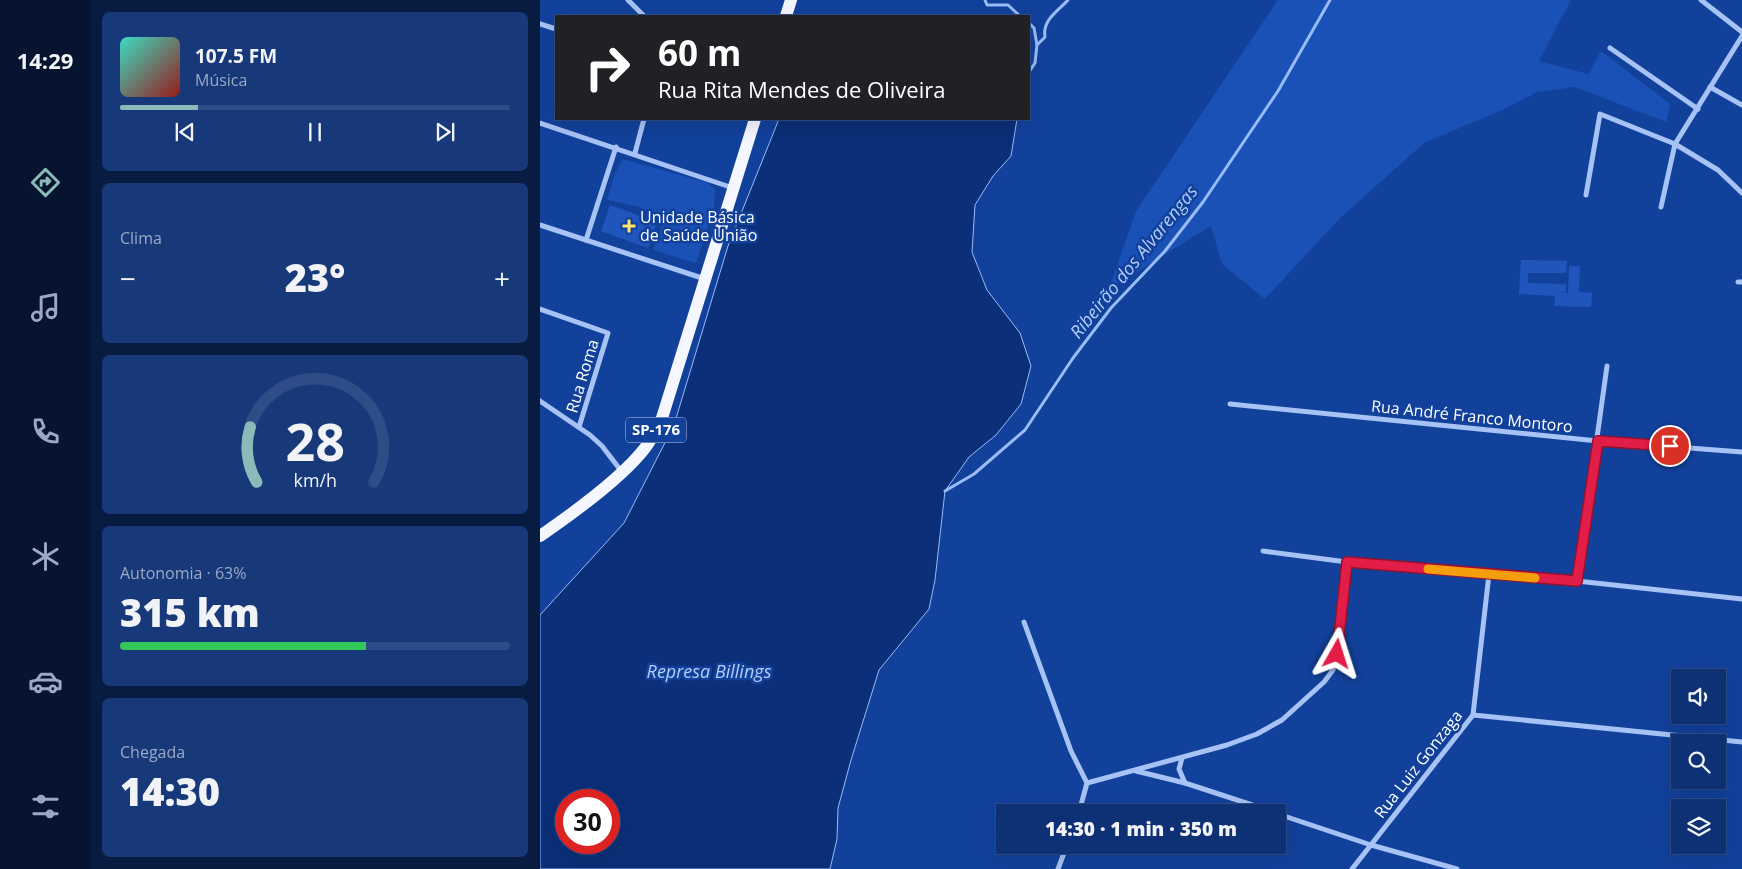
<!DOCTYPE html>
<html lang="pt">
<head>
<meta charset="utf-8">
<style>
	body { margin:0; font-family:"Open Sans",sans-serif; background:#17397a; color:#f1f3f6; height:100vh; display:flex; flex-direction:column; font-size:19px; white-space:nowrap }
	* { box-sizing:border-box; margin:0 }
	p { font-size:16px; color:#9ba9c5 }
	.icon { flex:none; width:28px; height:28px; fill:none; stroke:currentColor; stroke-width:2; stroke-linecap:round; stroke-linejoin:round }
	.map { position:relative; flex:1; overflow:hidden }
	.side { display:flex; flex-direction:column; gap:12px; padding:12px; background:#081b40; width:450px }
	.side>* { flex:none }
	.top-card { position:absolute; left:15px; top:15px; width:475px; height:105px; border-radius:0px; box-shadow:0 5px 20px #0002,0 0 0 1px #2e4c87; background:#202124; color:#fff; overflow:hidden }
	.controls { position:absolute; left:1131px; top:669px; display:grid; gap:10px }
	.controls a { display:grid; place-items:center; width:55px; height:55px; border-radius:0px; background:#0e3175; box-shadow:0 5px 20px #0002,0 0 0 1px #2e4c87; font-size:25px }
	.speed { position:absolute; left:15px; top:789px; display:flex; gap:10px; font-size:25px; font-weight:700; text-align:center }
	.speed>* { display:grid; place-content:center; width:65px; height:65px; border-radius:50%; background:#0e3175; box-shadow:0 5px 20px #0002,0 0 0 1px #2e4c87; line-height:1 }
	.speed .limit { border:8px solid #d22; background:#fff; color:#111 }
	.pin { position:absolute; display:grid; place-items:center; width:42px; height:42px; color:#fff; margin:-21px; border:2px solid #fff; border-radius:50%; box-shadow:0 1px 5px #0007 }
	.me { position:absolute; width:55px; margin:-28px; rotate:6deg; stroke-linejoin:round; filter:drop-shadow(0 0 4px #0008) }
	.turn { display:flex; align-items:center; gap:18px; height:105px; padding:0 20px; font-size:22px }
	.turn .icon { width:65px; height:65px; stroke-width:2.5 }
	.turn b { display:block; font-size:35px; line-height:42px }
	.big { font-size:38px; font-weight:800; line-height:1.1 }
	.side .tile { flex:1; display:flex; flex-direction:column; justify-content:center; gap:8px; min-width:0; padding:0 18px; border-radius:8px; background:#17397a }
	.side .dial { align-items:center; gap:0 }
	.dial svg { height:130px; overflow:visible; fill:none; stroke:#2e4c87; stroke-width:7; stroke-linecap:round; text-anchor:middle }
	.dial text { fill:#f1f3f6; stroke:none }
	.song { display:flex; align-items:center; gap:15px }
	.cover { width:60px; height:60px; border-radius:8px; background:linear-gradient(135deg,hsl(170 70% 55%),hsl(0 70% 35%)) }
	.played { height:5px; border-radius:2px; background:linear-gradient(90deg,#8bbbb9 20%,#2e4c87 20%) }
	.keys { display:flex; justify-content:space-around; direction:ltr }
	.heat { display:flex; justify-content:space-between; align-items:center; font-size:28px; direction:ltr }
	.charge { height:8px; border-radius:4px; background:linear-gradient(90deg,#34c759 63%,#2e4c87 0) }
	.trip { position:absolute; left:456px; top:804px; width:290px; height:50px; border-radius:0px; background:#0e3175; box-shadow:0 5px 20px #0002,0 0 0 1px #2e4c87; font-weight:800; line-height:50px; text-align:center }
	main { display:flex; flex:1; min-height:0 }
	.tab-bar { display:flex; flex-direction:column; width:90px; justify-content:space-around; align-items:center; background:#06142f; color:#9ba9c5 }
	.tab-bar .icon { width:35px; height:35px }
	.tab-bar .on { color:#8bbbb9 }
	.tab-bar b { font-size:22px; color:#f1f3f6 }
	.map>svg:first-child { display:block }
	.green { fill:#1a51b6 }
	.water { fill:#0b2f78; stroke:#99bbf7; fill-rule:evenodd }
	.lines { fill:none; stroke-linecap:round; stroke-linejoin:round }
	.stream { stroke:#99bbf7; stroke-width:3 }
	.building { fill:#2056bb }
	.minor { stroke:#a7c2f4; stroke-width:5 }
	.primary { stroke:#f4f7ff; stroke-width:12 }
	.route-casing { stroke:#92132f; stroke-width:12 }
	.route { stroke:#e11d48; stroke-width:9 }
	.slow { stroke:#f59e0b; stroke-width:9 }
	.poi-dot { fill:#ffe36a; stroke:#12419c; stroke-width:2 }
	.labels { text-anchor:middle; stroke-width:5; stroke-linejoin:round; paint-order:stroke }
	.shield { fill:#12419c; stroke:#b8c6e1; stroke-width:1 }
	.shield-label { font-size:15px; font-weight:bold; fill:#fff }
	.poi-label { font-size:16px; fill:#fff; stroke:#12419c; text-anchor:start }
	.street-label { font-size:16px; fill:#fff; stroke:#12419c }
	.water-label { font-size:18px; font-style:italic; fill:#b3cdfa; stroke:#12419c }
</style>
</head>
<body>
<main>
<nav class="tab-bar">
<b>14:29</b>
<svg class="icon on" aria-label="directions" viewBox="0 0 24 24"><path d="M12 3l9 9-9 9-9-9zM9 14v-3h6M13 9l2 2-2 2"/></svg>
<svg class="icon" aria-label="music" viewBox="0 0 24 24"><path d="M9 18V5l10-2v13"/><circle cx="6" cy="18" r="3"/><circle cx="16" cy="16" r="3"/></svg>
<svg class="icon" aria-label="phone" viewBox="0 0 24 24"><path d="M5 4h4l2 5-3 2q2 4 5 5l2-3 5 2v4C11 20 4 13 5 4z"/></svg>
<svg class="icon" aria-label="climate" viewBox="0 0 24 24"><path d="M12 3v18M4 7l16 10M4 17L20 7"/></svg>
<svg class="icon" aria-label="car" viewBox="0 0 24 24"><path d="M5 17H2v-5l4-1 3-4h7l3 4 3 1v5h-3M9 17h6M6 11h13"/><circle cx="7" cy="17" r="2"/><circle cx="17" cy="17" r="2"/></svg>
<svg class="icon" aria-label="filters" viewBox="0 0 24 24"><path d="M4 7h16M4 17h16"/><circle cx="9" cy="7" r="2"/><circle cx="15" cy="17" r="2"/></svg>
</nav>
<section class="side">
<div class="tile">
<div class="song"><i class="cover"></i><div><b>107.5 FM</b><p>Música</p></div></div>
<div class="played"></div>
<div class="keys"><svg class="icon" aria-label="previous" viewBox="0 0 24 24"><path d="M18 5L8 12l10 7zM5 5v14"/></svg><svg class="icon" aria-label="pause" viewBox="0 0 24 24"><path d="M8 5v14M16 5v14"/></svg><svg class="icon" aria-label="next" viewBox="0 0 24 24"><path d="M6 5l10 7-10 7zM19 5v14"/></svg></div>
</div>
<div class="tile"><p>Clima</p>
<div class="heat"><a>−</a><b class="big">23°</b><a>+</a></div>
</div>
<div class="tile dial"><svg viewBox="0 0 100 80">
<path d="M14 69A42 42 0 1 1 86 69"/>
<path d="M14 69A42 42 0 0 1 10 35" stroke="#8bbbb9"/>
<text x="50" y="56" font-size="32" font-weight="700">28</text>
<text x="50" y="72" font-size="11">km/h</text>
</svg></div>
<div class="tile"><p>Autonomia · 63%</p><b class="big">315 km</b><div class="charge"></div></div>
<div class="tile"><p>Chegada</p><b class="big">14:30</b></div>
</section>
<div class="map">
<svg width="1202" height="869" viewBox="0 0 1202 869">
	<rect width="100%" height="100%" fill="#12419c"/>
	<g class="green">
		<path d="M 738,0 L 1031,0 L 999,61 L 1048,74 L 1061,51 L 1130,104 L 1126,122 L 1035,87 L 997,92 L 962,110 L 884,143 L 799,219 L 725,299 L 682,264 L 671,226 L 569,289 L 596,211 Z"/>
		<path d="M 83,159 L 168,183 L 175,190 L 174,209 L 156,263 L 113,250 L 124,219 L 99,207 L 67,200 L 75,174 Z"/>
	</g>
	<path class="water" d="M 239,119 L 477,119 L 471,156 L 453,176 L 435,205 L 432,252 L 447,290 L 480,333 L 491,366 L 481,404 L 456,435 L 429,457 L 405,491 L 395,580 L 389,609 L 339,670 L 311,760 L 298,808 L 297,839 L 290,869 L 0,869 L 0,615 L 84,523 L 134,425 L 188,246 ZM 26,800 L 69,800 L 69,842 L 26,842 Z"/>
	<g class="lines">
		<g class="stream">
			<path d="M 445,0 L 447,5 L 468,5 L 480,16"/>
			<path d="M 489,23 L 494,28 L 497,45"/>
			<path d="M 489,72 L 495,63 L 497,45 L 505,37 C 502,20 518,11 528,0"/>
			<path d="M 405,491 L 434,474 L 485,430 L 533,358 L 571,308 L 625,251 L 663,202 L 738,91 L 790,0"/>
		</g>
	</g>
	<g class="building">
		<path d="M 70,205 L 117,222 L 108,248 L 61,231 Z"/>
		<path d="M 981,260 L 1027,261 L 1026,273 L 988,273 L 988,283 L 1026,284 L 1026,292 L 1017,292 L 1028,293 L 1029,266 L 1040,266 L 1039,292 L 1052,293 L 1051,307 L 1014,306 L 1015,296 L 979,294 Z"/>
	</g>
	<g class="lines">
		<g class="minor">
			<path d="M 88,0 L 104,16"/>
			<path d="M 1161,0 L 1202,32"/>
			<path d="M 0,24 L 16,29"/>
			<path d="M 1070,48 L 1158,109"/>
			<path d="M 1170,87 L 1202,105"/>
			<path d="M 0,123 L 193,188"/>
			<path d="M 95,153 L 104,119"/>
			<path d="M 1046,195 L 1060,114 L 1135,144 L 1178,170 L 1202,193"/>
			<path d="M 1121,207 L 1135,144 L 1202,36"/>
			<path d="M 0,225 L 165,279"/>
			<path d="M 46,240 L 76,147"/>
			<path d="M 1198,282 L 1202,282"/>
			<path d="M 0,309 L 68,333 L 39,427"/>
			<path d="M 0,401 L 50,435 L 62,446 L 82,472"/>
			<path d="M 690,404 L 1058,441 L 1202,452"/>
			<path d="M 723,551 L 807,562 L 1037,581 L 1202,599"/>
			<path d="M 1037,581 L 1067,366"/>
			<path d="M 484,622 L 531,751 L 547,783 L 539,812"/>
			<path d="M 933,715 L 1202,742"/>
			<path d="M 642,758 L 639,769 L 645,783"/>
			<path d="M 596,771 L 645,783 L 734,812"/>
			<path d="M 547,783 L 687,745 L 717,734 L 742,720 L 784,682 L 793,670 L 797,654 L 807,562"/>
			<path d="M 738,814 L 831,845 L 917,869"/>
			<path d="M 518,869 L 527,845"/>
			<path d="M 812,869 L 933,715 L 949,574"/>
		</g>
		<g class="primary">
			<path d="M 246,16 L 251,0"/>
			<path d="M 0,536 C 32,514 81,479 105,448 C 112,439 117,428 122,418 L 215,119"/>
		</g>
	</g>
	<g class="lines">
		<defs>
			<path id="route" d="M 797,654 L 807,562 L 1037,581 L 1058,441 L 1130,446"/>
		</defs>
		<use href="#route" class="route-casing"/>
		<use href="#route" class="route"/>
		<path class="slow" d="M 888,569 L 995,578"/>
	</g>
	<path class="poi-dot" d="M86.5 218.5h5v5h5v5h-5v5h-5v-5h-5v-5h5z"/>
	<g class="labels">
		<rect class="shield" x="86" y="417.5" width="60" height="25" rx="4"/>
		<g class="shield-label">
			<text x="116" y="435">SP-176</text>
		</g>
		<g class="poi-label">
			<text x="100" y="223">Unidade Básica<tspan x="100" dy="18">de Saúde União</tspan></text>
		</g>
		<g class="street-label">
			<text transform="translate(42 376) rotate(-73)" y="6">Rua Roma</text>
			<text transform="translate(932 416) rotate(6)" y="6">Rua André Franco Montoro</text>
			<text transform="translate(878 764) rotate(-52)" y="6">Rua Luiz Gonzaga</text>
		</g>
		<g class="water-label">
			<text transform="translate(594 262) rotate(-51)" y="6">Ribeirão dos Alvarengas</text>
			<text x="169" y="678">Represa Billings</text>
		</g>
	</g>
</svg>
<div class="controls">
<a><svg class="icon" aria-label="sound" viewBox="0 0 24 24"><path d="M4 9h4l5-4v14l-5-4H4zM17 9q2 3 0 6"/></svg></a>
<a><svg class="icon" aria-label="search" viewBox="0 0 24 24"><circle cx="10" cy="10" r="6"/><path d="M15 15l6 6"/></svg></a>
<a><svg class="icon" aria-label="layers" viewBox="0 0 24 24"><path d="M12 4l9 5-9 5-9-5zM3 14l9 5 9-5"/></svg></a>
</div>
<div class="speed"><div class="limit">30</div></div>
<div class="pin" style="left:1130px;top:446px;background:#d93025"><svg class="icon" aria-label="arrive" viewBox="0 0 24 24"><path d="M6 21V4h12l-3 4 3 4H6"/></svg></div>
<svg class="me" style="left:797px;top:654px" viewBox="-20 -20 40 40"><path d="M0-17L14 15 0 8-14 15z" fill="#e11d48" stroke="#fff" stroke-width="4"/></svg>
<div class="trip">14:30 · 1 min · 350 m</div>
<div class="top-card">
<div class="turn"><svg class="icon" aria-label="right" viewBox="0 0 24 24"><path d="M7 20v-9h11M14 6l5 5-5 5"/></svg><div><b>60 m</b>Rua Rita Mendes de Oliveira</div></div>
</div>
</div>
</main>
</body>
</html>
